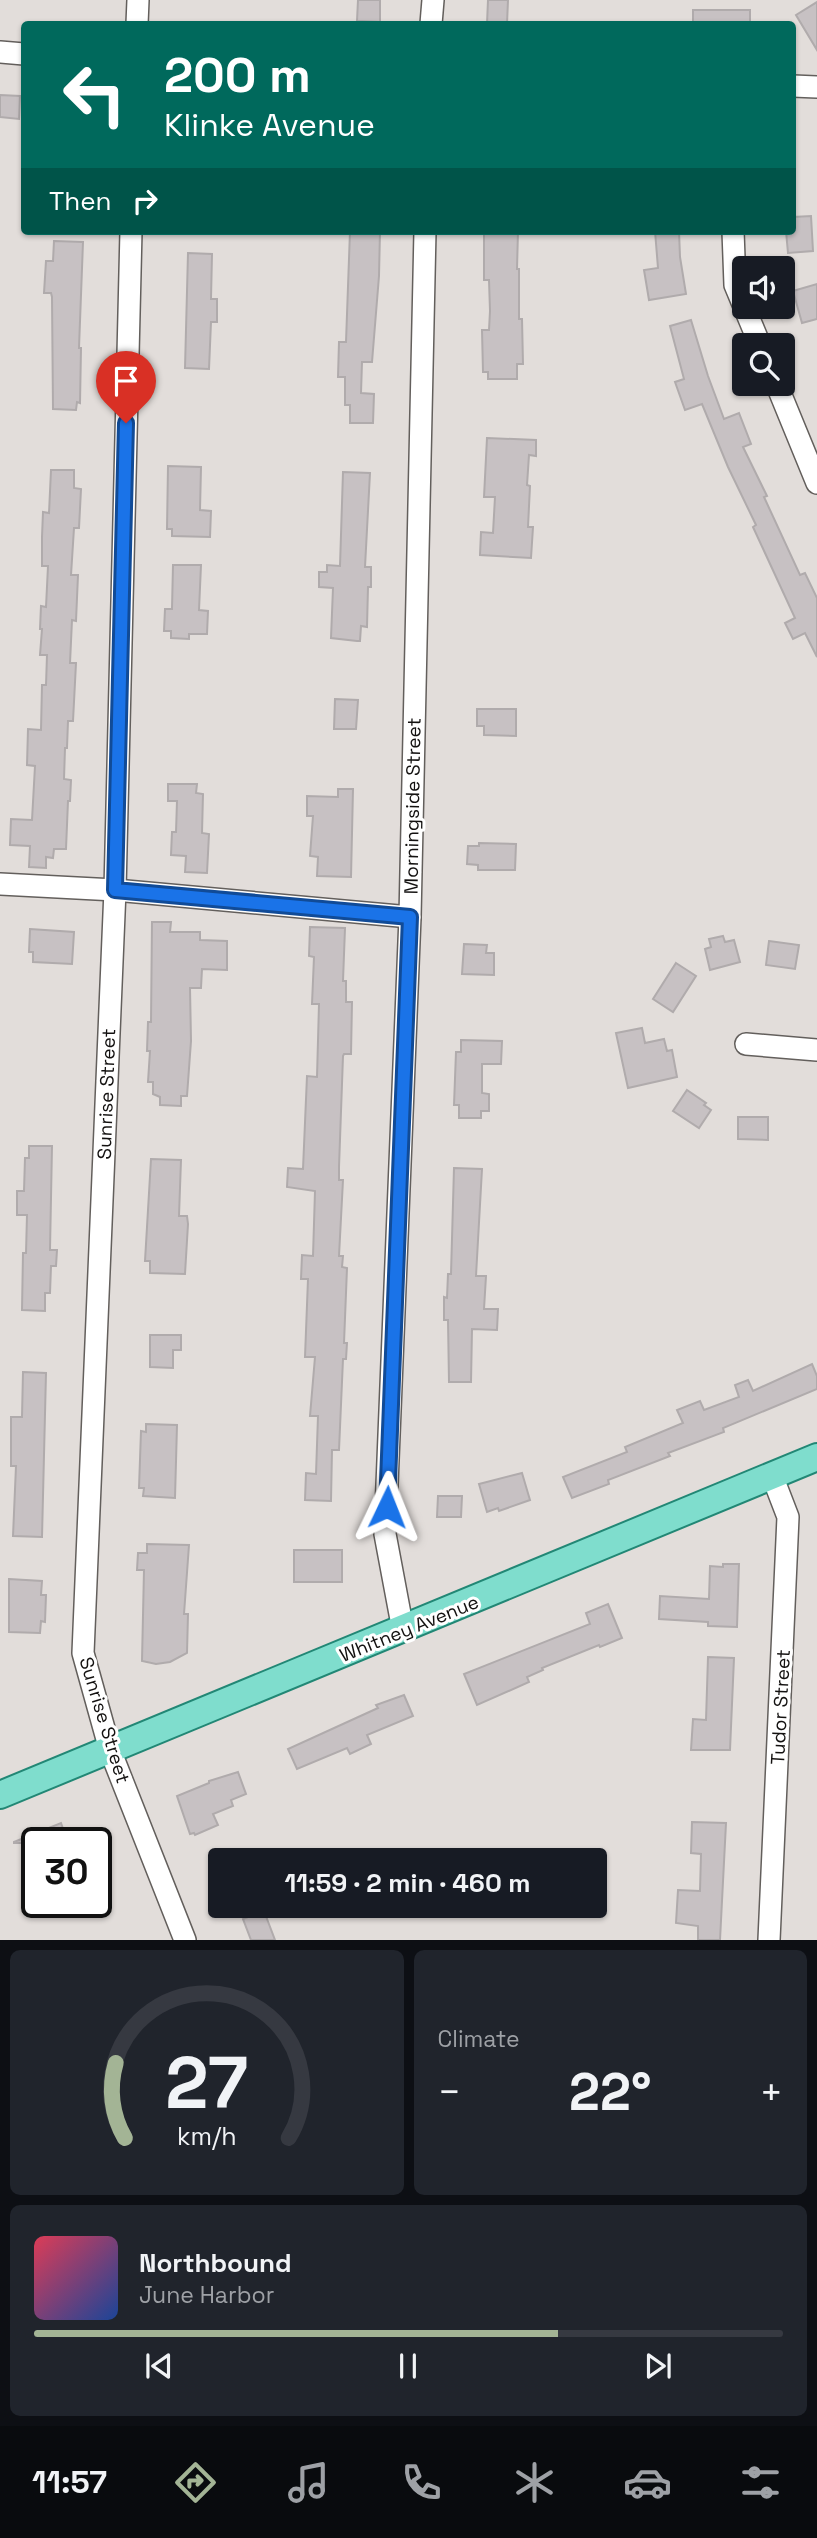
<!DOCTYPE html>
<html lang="en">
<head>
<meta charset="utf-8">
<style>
	body { margin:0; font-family:"Space Grotesk",sans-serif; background:#20242c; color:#f1f3f6; height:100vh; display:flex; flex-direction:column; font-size:26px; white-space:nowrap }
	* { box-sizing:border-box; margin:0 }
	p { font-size:23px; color:#9ea1a6 }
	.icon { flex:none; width:38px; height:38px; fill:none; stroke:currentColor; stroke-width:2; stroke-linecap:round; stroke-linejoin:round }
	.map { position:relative; height:1940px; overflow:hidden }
	.drawer { display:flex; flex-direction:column; gap:10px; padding:10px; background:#0d0f14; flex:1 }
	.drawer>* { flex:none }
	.hud { position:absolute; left:21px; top:21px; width:775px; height:214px; border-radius:7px; box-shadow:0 2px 5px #0004; background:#00695c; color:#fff; overflow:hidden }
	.controls { position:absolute; left:732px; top:256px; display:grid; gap:14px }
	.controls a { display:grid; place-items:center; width:63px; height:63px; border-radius:7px; background:#171b24; box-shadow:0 2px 5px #0004; font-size:35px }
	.speed { position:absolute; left:21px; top:1827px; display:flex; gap:14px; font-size:35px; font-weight:700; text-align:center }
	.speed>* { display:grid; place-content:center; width:91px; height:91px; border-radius:50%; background:#171b24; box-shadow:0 2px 5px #0004; line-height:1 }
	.speed .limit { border:4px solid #111; border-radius:10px; background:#fff; color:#111 }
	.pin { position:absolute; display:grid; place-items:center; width:60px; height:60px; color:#fff; margin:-72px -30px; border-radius:50% 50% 50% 0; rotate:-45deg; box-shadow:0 0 7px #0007 }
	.pin .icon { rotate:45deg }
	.me { position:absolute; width:77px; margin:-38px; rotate:2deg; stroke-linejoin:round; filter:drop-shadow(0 0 5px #0008) }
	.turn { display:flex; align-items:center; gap:24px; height:147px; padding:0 28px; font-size:32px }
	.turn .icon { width:91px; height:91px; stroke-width:2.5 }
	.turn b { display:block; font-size:49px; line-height:60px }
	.then { display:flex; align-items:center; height:66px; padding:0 28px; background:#0003; gap:14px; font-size:26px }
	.big { font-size:52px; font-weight:600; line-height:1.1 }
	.drawer .tile { flex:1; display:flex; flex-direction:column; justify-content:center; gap:10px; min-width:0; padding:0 24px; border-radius:10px; background:#20242c }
	.drawer .dial { align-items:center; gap:0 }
	.dial svg { height:182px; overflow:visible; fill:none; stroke:#363941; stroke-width:7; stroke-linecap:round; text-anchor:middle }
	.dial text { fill:#f1f3f6; stroke:none }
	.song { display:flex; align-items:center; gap:21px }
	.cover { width:84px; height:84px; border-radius:10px; background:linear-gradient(135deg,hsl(350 70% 55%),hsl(220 70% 35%)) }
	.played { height:7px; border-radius:4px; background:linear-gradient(90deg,#a3b495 70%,#363941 70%) }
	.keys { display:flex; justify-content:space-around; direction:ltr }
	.heat { display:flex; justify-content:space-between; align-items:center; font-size:38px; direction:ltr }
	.drawer .tiles { flex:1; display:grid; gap:10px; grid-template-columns:1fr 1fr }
	.tile:last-child { grid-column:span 2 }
	.trip { position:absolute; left:208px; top:1848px; width:399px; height:70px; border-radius:7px; background:#171b24; box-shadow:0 2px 5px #0004; font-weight:600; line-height:70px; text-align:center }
	.tab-bar { display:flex; height:112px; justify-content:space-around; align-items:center; background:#090b0e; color:#9ea1a6 }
	.tab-bar .icon { width:49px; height:49px }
	.tab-bar .on { color:#a3b495 }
	.tab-bar b { font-size:32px; color:#f1f3f6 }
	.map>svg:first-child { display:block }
	.building { fill:#c7c1c3; stroke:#b0abac; stroke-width:2 }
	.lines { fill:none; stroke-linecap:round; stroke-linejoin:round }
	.minor-casing { stroke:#635f5c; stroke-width:24 }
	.major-casing { stroke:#228775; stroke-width:30 }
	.minor { stroke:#fff; stroke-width:21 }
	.major { stroke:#7fddcd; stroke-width:26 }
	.route-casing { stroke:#114b97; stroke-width:18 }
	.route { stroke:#1a73e8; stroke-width:12 }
	.labels { text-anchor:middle; stroke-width:6; stroke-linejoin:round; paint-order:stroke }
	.street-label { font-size:19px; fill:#131110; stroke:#fff }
</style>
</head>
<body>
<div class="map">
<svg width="817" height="1940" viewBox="0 0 817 1940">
	<rect width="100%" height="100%" fill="#e2ddda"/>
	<g class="building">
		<path d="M 358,0 L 380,0 L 380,22 L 357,21 Z"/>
		<path d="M 488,0 L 508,0 L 507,24 L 487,24 Z"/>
		<path d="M 817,2 L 817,50 L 796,15 Z"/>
		<rect x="693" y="10" width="57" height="14"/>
		<path d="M 0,95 L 20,96 L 19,119 L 0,117 Z"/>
		<path d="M 811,216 L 813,251 L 788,253 L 786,231 L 793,231 L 793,217 Z"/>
		<path d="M 350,231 L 380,231 L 379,276 L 372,362 L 362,362 L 361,393 L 374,394 L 373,423 L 350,423 L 350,405 L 345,405 L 345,377 L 338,377 L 339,342 L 346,342 Z"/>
		<path d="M 484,231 L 518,231 L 517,269 L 519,269 L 519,319 L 522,319 L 523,364 L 517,364 L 517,379 L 488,379 L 488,372 L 483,372 L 482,330 L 489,330 L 490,311 L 489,280 L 484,280 Z"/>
		<path d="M 655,231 L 679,231 L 680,257 L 686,294 L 649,300 L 644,270 L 658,268 Z"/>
		<path d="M 54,241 L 83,242 L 79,348 L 81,348 L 80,403 L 77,402 L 76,410 L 53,409 L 52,297 L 51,293 L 44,293 L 46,261 L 53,261 Z"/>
		<path d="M 188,253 L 212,254 L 211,299 L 217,299 L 217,322 L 211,322 L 209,369 L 185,368 Z"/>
		<path d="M 817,284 L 817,319 L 802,323 L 793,291 Z"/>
		<path d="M 691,320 L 708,376 L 724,419 L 739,413 L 751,444 L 743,447 L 767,496 L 764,497 L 800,575 L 805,573 L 817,598 L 817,657 L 805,633 L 793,639 L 785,623 L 795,618 L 753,527 L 756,525 L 728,467 L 702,404 L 685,410 L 675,382 L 684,379 L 670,326 Z"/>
		<path d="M 487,438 L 536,440 L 536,456 L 529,455 L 527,485 L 530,486 L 528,527 L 533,527 L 531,558 L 480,555 L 481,532 L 493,533 L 495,497 L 484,497 Z"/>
		<path d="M 168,466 L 201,467 L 200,510 L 211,511 L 210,537 L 172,536 L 172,529 L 167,529 Z"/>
		<path d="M 51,470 L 74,470 L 74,488 L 81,489 L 79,528 L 74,528 L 71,575 L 78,575 L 76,621 L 72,620 L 70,663 L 76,663 L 73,721 L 68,721 L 67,748 L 65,748 L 64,779 L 71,780 L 70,801 L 68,801 L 66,849 L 54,849 L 53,858 L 46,857 L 46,868 L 29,867 L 30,846 L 10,845 L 11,819 L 32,820 L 35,766 L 27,765 L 28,729 L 41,730 L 42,685 L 46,685 L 47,655 L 40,655 L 42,629 L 40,629 L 41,606 L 46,607 L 48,566 L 42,566 L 42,537 L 43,512 L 49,513 Z"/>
		<path d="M 343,472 L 370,473 L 365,567 L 371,567 L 371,587 L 368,587 L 367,627 L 361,626 L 360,641 L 357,641 L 331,638 L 333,588 L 319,587 L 319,572 L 327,572 L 327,565 L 340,566 Z"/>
		<path d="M 173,565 L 201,565 L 199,610 L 208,611 L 207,634 L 189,634 L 189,639 L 171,638 L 171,631 L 164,631 L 165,609 L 172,609 Z"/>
		<path d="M 335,699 L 358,700 L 356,729 L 334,729 Z"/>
		<path d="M 477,709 L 516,709 L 516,736 L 484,735 L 484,726 L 477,726 Z"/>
		<path d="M 168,784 L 197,784 L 196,793 L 203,794 L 202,833 L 209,834 L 207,873 L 185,872 L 186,856 L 171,855 L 172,832 L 176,832 L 177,801 L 168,801 Z"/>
		<path d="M 338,789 L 353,789 L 351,877 L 317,876 L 318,857 L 310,856 L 313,816 L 307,816 L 307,796 L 338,797 Z"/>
		<path d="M 479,843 L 516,844 L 515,870 L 478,870 L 478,865 L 467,864 L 468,846 L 479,846 Z"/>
		<path d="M 152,922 L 171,922 L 170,932 L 200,932 L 200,940 L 227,941 L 227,970 L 202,969 L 201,988 L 190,988 L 191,1041 L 187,1096 L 181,1096 L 181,1106 L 160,1105 L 160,1097 L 153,1094 L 153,1082 L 148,1082 L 150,1051 L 147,1051 L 148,1022 L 151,1022 Z"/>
		<path d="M 310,927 L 345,928 L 343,981 L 346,981 L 346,1002 L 352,1002 L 351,1054 L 344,1054 L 343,1056 L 339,1167 L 339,1180 L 343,1180 L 339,1256 L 343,1256 L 342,1267 L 347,1268 L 344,1343 L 347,1343 L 346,1359 L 343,1359 L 339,1450 L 332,1450 L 331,1501 L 305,1500 L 306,1473 L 316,1474 L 318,1416 L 310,1416 L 315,1357 L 305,1357 L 308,1279 L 301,1279 L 302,1255 L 313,1256 L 315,1191 L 287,1187 L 288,1168 L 303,1169 L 307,1076 L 317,1077 L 319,1004 L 312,1004 L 314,957 L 309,956 Z"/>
		<path d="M 30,929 L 74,932 L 72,964 L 33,962 L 33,952 L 29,952 Z"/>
		<path d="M 723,936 L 725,942 L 734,940 L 740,962 L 710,970 L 705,949 L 711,947 L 709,939 Z"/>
		<path d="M 769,941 L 799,945 L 795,969 L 766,965 Z"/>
		<path d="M 464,944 L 487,945 L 486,953 L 494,953 L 494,975 L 462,974 Z"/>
		<path d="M 676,963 L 696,976 L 673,1012 L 653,999 Z"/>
		<path d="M 642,1028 L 645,1043 L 664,1039 L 667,1051 L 672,1050 L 677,1077 L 628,1088 L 616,1033 Z"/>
		<path d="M 461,1040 L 502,1041 L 501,1064 L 482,1064 L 482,1093 L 489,1094 L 489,1111 L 481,1111 L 481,1118 L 459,1118 L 459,1105 L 454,1105 L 456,1052 L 461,1052 Z"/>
		<path d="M 687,1090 L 706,1103 L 704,1105 L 711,1110 L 699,1128 L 673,1111 Z"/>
		<path d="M 738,1117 L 768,1117 L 768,1140 L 738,1139 Z"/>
		<path d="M 29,1146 L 52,1146 L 50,1250 L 57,1250 L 56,1266 L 51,1266 L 50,1293 L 45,1293 L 45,1311 L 22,1310 L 23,1253 L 26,1253 L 27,1215 L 17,1215 L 17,1191 L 24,1191 L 25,1158 L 29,1158 Z"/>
		<path d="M 151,1159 L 181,1160 L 179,1216 L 187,1216 L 188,1224 L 185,1274 L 150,1273 L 150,1261 L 145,1261 Z"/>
		<path d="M 454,1168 L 482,1169 L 476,1276 L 486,1276 L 484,1309 L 498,1309 L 497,1330 L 472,1329 L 471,1382 L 449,1382 L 448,1320 L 444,1320 L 444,1297 L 447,1298 L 448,1274 L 451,1274 Z"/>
		<path d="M 150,1335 L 181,1335 L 181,1350 L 173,1350 L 173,1368 L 150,1367 Z"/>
		<path d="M 812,1364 L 817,1376 L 817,1389 L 723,1428 L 724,1432 L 668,1453 L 670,1456 L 608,1480 L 609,1484 L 572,1498 L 563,1477 L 627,1452 L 625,1447 L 683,1423 L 677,1410 L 700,1401 L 704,1410 L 739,1397 L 735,1385 L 748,1380 L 753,1391 Z"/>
		<path d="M 23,1372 L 46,1373 L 42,1537 L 13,1536 L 16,1466 L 11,1466 L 11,1417 L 22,1417 Z"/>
		<path d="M 146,1424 L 177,1425 L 175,1498 L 143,1496 L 144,1488 L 139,1488 L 141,1431 L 146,1432 Z"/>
		<path d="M 522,1473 L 530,1500 L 499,1511 L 498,1508 L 487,1512 L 479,1484 Z"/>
		<path d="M 438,1496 L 462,1496 L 461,1517 L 437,1517 Z"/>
		<path d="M 147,1544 L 189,1545 L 184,1614 L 188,1614 L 187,1653 L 170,1662 L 156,1664 L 142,1661 L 144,1570 L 137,1570 L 138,1553 L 147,1553 Z"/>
		<rect x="294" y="1550" width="48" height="32"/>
		<path d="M 723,1564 L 739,1564 L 737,1627 L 708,1626 L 708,1622 L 659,1619 L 660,1596 L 709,1599 L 710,1566 L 723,1567 Z"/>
		<path d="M 9,1579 L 42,1581 L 41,1595 L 46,1595 L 45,1622 L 41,1621 L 40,1633 L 9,1632 Z"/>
		<path d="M 608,1604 L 622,1638 L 600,1647 L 599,1645 L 542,1668 L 543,1670 L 527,1677 L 529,1682 L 477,1705 L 464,1674 L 590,1624 L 586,1613 Z"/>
		<path d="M 708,1657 L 734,1658 L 730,1750 L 691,1750 L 693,1719 L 706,1720 Z"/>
		<path d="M 404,1695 L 413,1716 L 367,1735 L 371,1744 L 350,1754 L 347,1748 L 297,1769 L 288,1749 L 378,1708 L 376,1705 Z"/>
		<path d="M 238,1772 L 246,1794 L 231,1800 L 233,1806 L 213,1814 L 218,1825 L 195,1835 L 194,1833 L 190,1834 L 177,1796 L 209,1783 L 209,1781 Z"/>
		<path d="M 692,1822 L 726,1823 L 720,1940 L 698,1940 L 698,1926 L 676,1923 L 678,1890 L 700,1891 L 701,1854 L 691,1853 Z"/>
		<path d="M 61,1823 L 68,1843 L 14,1843 L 14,1842 Z"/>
		<path d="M 264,1911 L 275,1940 L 251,1940 L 243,1919 Z"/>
	</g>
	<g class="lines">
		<defs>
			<g id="minor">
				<path d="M 137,24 L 138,0"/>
				<path d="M 431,24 L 433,0"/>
				<path d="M 0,52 L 24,54"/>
				<path d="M 793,86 L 817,87"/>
				<path d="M 131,231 L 115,890 L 83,1653 L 110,1750 L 185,1940"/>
				<path d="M 733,231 L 735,285 L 760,345"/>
				<path d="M 776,383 L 817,483"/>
				<path d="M 0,884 L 115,890 L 410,917"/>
				<path d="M 746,1044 L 817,1050"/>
				<path d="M 403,1630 L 385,1534 L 410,917 L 425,231"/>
				<path d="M 769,1940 L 788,1517 L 773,1478"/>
			</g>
			<path id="major" d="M 0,1795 L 817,1457"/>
		</defs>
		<use href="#minor" class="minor-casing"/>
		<use href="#major" class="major-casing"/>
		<use href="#minor" class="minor"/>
		<use href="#major" class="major"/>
	</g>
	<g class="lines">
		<defs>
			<path id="route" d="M 126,423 L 115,890 L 410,917 L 387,1507"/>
		</defs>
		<use href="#route" class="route-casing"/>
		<use href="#route" class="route"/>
	</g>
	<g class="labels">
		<g class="street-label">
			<text transform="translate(412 806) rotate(-89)" y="7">Morningside Street</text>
			<text transform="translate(106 1094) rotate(-88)" y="7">Sunrise Street</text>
			<text transform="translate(409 1628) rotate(-22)" y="7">Whitney Avenue</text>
			<text transform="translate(780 1707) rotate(-87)" y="7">Tudor Street</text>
			<text transform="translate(105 1720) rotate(73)" y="7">Sunrise Street</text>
		</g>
	</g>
</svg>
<div class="controls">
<a><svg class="icon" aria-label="sound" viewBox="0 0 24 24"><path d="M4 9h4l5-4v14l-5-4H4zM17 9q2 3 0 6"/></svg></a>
<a><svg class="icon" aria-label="search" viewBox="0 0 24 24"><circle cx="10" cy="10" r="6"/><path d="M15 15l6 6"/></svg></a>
</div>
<div class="speed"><div class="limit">30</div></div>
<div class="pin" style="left:126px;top:423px;background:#d93025"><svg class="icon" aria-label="arrive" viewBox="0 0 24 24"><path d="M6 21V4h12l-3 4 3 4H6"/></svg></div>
<svg class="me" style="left:387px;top:1507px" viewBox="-20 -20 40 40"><path d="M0-17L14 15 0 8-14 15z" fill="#1a73e8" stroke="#fff" stroke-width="4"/></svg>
<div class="trip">11:59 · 2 min · 460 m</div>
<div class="hud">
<div class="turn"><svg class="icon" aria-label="left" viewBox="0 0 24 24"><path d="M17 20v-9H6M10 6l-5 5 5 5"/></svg><div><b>200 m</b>Klinke Avenue</div></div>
<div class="then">Then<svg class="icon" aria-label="right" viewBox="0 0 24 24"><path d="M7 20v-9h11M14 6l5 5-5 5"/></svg></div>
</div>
</div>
<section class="drawer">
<div class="tiles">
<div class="tile dial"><svg viewBox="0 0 100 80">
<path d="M14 69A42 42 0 1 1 86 69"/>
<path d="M14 69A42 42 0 0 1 10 36" stroke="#a3b495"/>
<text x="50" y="56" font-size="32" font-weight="700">27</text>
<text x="50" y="72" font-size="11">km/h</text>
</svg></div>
<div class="tile"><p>Climate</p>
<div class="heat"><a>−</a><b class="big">22°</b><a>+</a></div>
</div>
<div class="tile">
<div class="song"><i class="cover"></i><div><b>Northbound</b><p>June Harbor</p></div></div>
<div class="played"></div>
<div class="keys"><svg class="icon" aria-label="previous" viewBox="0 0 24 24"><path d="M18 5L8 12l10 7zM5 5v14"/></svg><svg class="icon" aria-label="pause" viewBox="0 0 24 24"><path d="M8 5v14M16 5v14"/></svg><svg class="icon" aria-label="next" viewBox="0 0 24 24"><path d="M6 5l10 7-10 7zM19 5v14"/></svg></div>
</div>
</div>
</section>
<nav class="tab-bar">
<b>11:57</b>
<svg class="icon on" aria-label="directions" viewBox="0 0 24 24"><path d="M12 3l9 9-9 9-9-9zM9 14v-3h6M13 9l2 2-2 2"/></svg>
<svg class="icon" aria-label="music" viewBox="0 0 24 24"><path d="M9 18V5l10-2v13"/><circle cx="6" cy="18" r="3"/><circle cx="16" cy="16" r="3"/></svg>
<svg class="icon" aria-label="phone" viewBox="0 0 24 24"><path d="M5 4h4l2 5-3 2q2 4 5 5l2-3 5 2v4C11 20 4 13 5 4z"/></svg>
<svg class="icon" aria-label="climate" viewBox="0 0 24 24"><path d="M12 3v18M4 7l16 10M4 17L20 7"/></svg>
<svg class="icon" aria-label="car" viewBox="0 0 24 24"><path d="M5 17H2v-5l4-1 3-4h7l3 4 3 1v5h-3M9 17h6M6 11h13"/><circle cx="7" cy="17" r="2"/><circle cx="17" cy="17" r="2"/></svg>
<svg class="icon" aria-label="filters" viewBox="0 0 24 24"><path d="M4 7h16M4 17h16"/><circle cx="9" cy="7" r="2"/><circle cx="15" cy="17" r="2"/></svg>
</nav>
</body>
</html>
